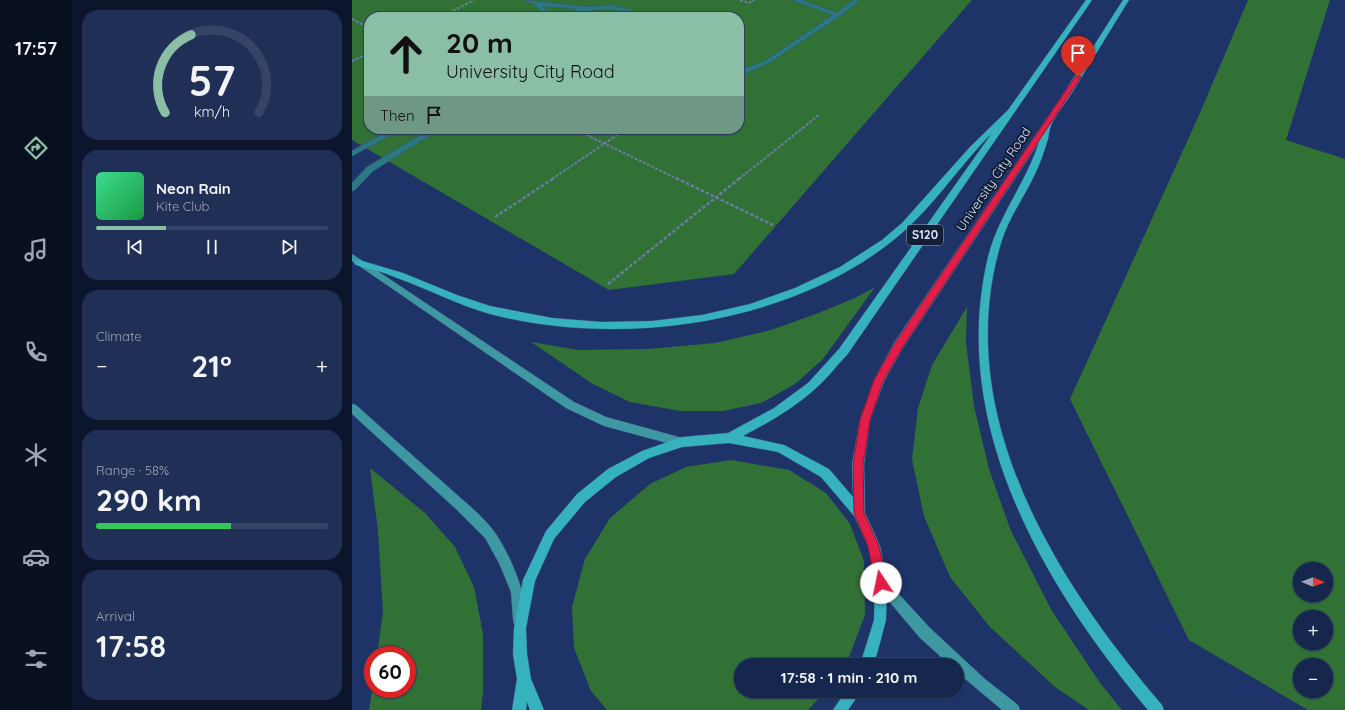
<!DOCTYPE html>
<html lang="en">
<head>
<meta charset="utf-8">
<style>
	body { margin:0; font-family:Quicksand,sans-serif; background:#1f2f55; color:#f1f3f6; height:100vh; display:flex; flex-direction:column; font-size:15px; white-space:nowrap }
	* { box-sizing:border-box; margin:0 }
	p { font-size:13px; color:#9ea5b6 }
	.icon { flex:none; width:22px; height:22px; fill:none; stroke:currentColor; stroke-width:2; stroke-linecap:round; stroke-linejoin:round }
	.map { position:relative; flex:1; overflow:hidden }
	.sheet { display:flex; flex-direction:column; gap:10px; padding:10px; background:#0c152b; width:280px }
	.sheet>* { flex:none }
	.hud { position:absolute; left:12px; top:12px; width:380px; height:122px; border-radius:16px; box-shadow:0 1px 3px #0004,0 0 0 1px #354466; background:#8abfa5; color:#111; overflow:hidden }
	.needle { width:26px; rotate:91deg }
	.fabs { position:absolute; left:941px; top:562px; display:grid; gap:8px }
	.fabs a { display:grid; place-items:center; width:40px; height:40px; border-radius:50%; background:#16274e; box-shadow:0 1px 3px #0004,0 0 0 1px #354466; font-size:20px }
	.speed { position:absolute; left:12px; top:646px; display:flex; gap:8px; font-size:20px; font-weight:700; text-align:center }
	.speed>* { display:grid; place-content:center; width:52px; height:52px; border-radius:50%; background:#16274e; box-shadow:0 1px 3px #0004,0 0 0 1px #354466; line-height:1 }
	.speed .limit { border:6px solid #d22; background:#fff; color:#111 }
	.pin { position:absolute; display:grid; place-items:center; width:34px; height:34px; color:#fff; margin:-41px -17px; border-radius:50% 50% 50% 0; rotate:-45deg; box-shadow:0 0 4px #0007 }
	.pin .icon { rotate:45deg }
	.me { position:absolute; width:44px; margin:-22px; rotate:349deg; stroke-linejoin:round; filter:drop-shadow(0 0 3px #0008) }
	.turn { display:flex; align-items:center; gap:14px; height:84px; padding:0 16px; font-size:18px }
	.turn .icon { width:52px; height:52px; stroke-width:2.5 }
	.turn b { display:block; font-size:28px; line-height:34px }
	.then { display:flex; align-items:center; height:38px; padding:0 16px; background:#0003; gap:8px; font-size:15px }
	.big { font-size:30px; font-weight:700; line-height:1.1 }
	.sheet .card { flex:1; display:flex; flex-direction:column; justify-content:center; gap:6px; min-width:0; padding:0 14px; border-radius:16px; background:#1f2f55 }
	.sheet .dial { align-items:center; gap:0 }
	.dial svg { height:104px; overflow:visible; fill:none; stroke:#354466; stroke-width:7; stroke-linecap:round; text-anchor:middle }
	.dial text { fill:#f1f3f6; stroke:none }
	.song { display:flex; align-items:center; gap:12px }
	.cover { width:48px; height:48px; border-radius:6px; background:linear-gradient(135deg,hsl(150 70% 55%),hsl(140 70% 35%)) }
	.played { height:4px; border-radius:2px; background:linear-gradient(90deg,#8abfa5 30%,#354466 30%) }
	.keys { display:flex; justify-content:space-around; direction:ltr }
	.heat { display:flex; justify-content:space-between; align-items:center; font-size:22px; direction:ltr }
	.charge { height:6px; border-radius:3px; background:linear-gradient(90deg,#34c759 58%,#354466 0) }
	.trip { position:absolute; left:382px; top:658px; width:230px; height:40px; border-radius:20px; background:#16274e; box-shadow:0 1px 3px #0004,0 0 0 1px #354466; font-weight:700; line-height:40px; text-align:center }
	main { display:flex; flex:1; min-height:0 }
	.dock { display:flex; flex-direction:column; width:72px; justify-content:space-around; align-items:center; background:#09101f; color:#9ea5b6 }
	.dock .icon { width:28px; height:28px }
	.dock .selected { color:#8abfa5 }
	.dock b { font-size:18px; color:#f1f3f6 }
	.map>svg:first-child { display:block }
	.green { fill:#317136; fill-rule:evenodd }
	.lines { fill:none; stroke-linecap:round; stroke-linejoin:round }
	.lane-casing { stroke:#3b5080; stroke-width:1 }
	.secondary-casing { stroke:#3b5080; stroke-width:1 }
	.primary-casing { stroke:#3b5080; stroke-width:1 }
	.path-far1 { stroke:#697ca5; stroke-width:2; stroke-dasharray:3 1.5; stroke-linecap:butt }
	.path { stroke:#697ca5; stroke-width:2.5; stroke-dasharray:3.5 2; stroke-linecap:butt }
	.lane { fill:#2a7881; fill-rule:evenodd }
	.secondary { fill:#3e98a1; fill-rule:evenodd }
	.primary { fill:#35b2be; fill-rule:evenodd }
	.route { fill:#e11d48; stroke:#92132f }
	.labels { text-anchor:middle; stroke-width:4; stroke-linejoin:round; paint-order:stroke }
	.shield { fill:#131e35; stroke:#9ca8c1; stroke-width:1 }
	.shield-label { font-size:12px; font-weight:bold; fill:#d6e3fd }
	.street-label { font-size:13px; fill:#d6e3fd; stroke:#131e35 }
</style>
</head>
<body>
<main>
<nav class="dock">
<b>17:57</b>
<svg class="icon selected" aria-label="directions" viewBox="0 0 24 24"><path d="M12 3l9 9-9 9-9-9zM9 14v-3h6M13 9l2 2-2 2"/></svg>
<svg class="icon" aria-label="music" viewBox="0 0 24 24"><path d="M9 18V5l10-2v13"/><circle cx="6" cy="18" r="3"/><circle cx="16" cy="16" r="3"/></svg>
<svg class="icon" aria-label="phone" viewBox="0 0 24 24"><path d="M5 4h4l2 5-3 2q2 4 5 5l2-3 5 2v4C11 20 4 13 5 4z"/></svg>
<svg class="icon" aria-label="climate" viewBox="0 0 24 24"><path d="M12 3v18M4 7l16 10M4 17L20 7"/></svg>
<svg class="icon" aria-label="car" viewBox="0 0 24 24"><path d="M5 17H2v-5l4-1 3-4h7l3 4 3 1v5h-3M9 17h6M6 11h13"/><circle cx="7" cy="17" r="2"/><circle cx="17" cy="17" r="2"/></svg>
<svg class="icon" aria-label="filters" viewBox="0 0 24 24"><path d="M4 7h16M4 17h16"/><circle cx="9" cy="7" r="2"/><circle cx="15" cy="17" r="2"/></svg>
</nav>
<section class="sheet">
<div class="card dial"><svg viewBox="0 0 100 80">
<path d="M14 69A42 42 0 1 1 86 69"/>
<path d="M14 69A42 42 0 0 1 34 9" stroke="#8abfa5"/>
<text x="50" y="56" font-size="32" font-weight="700">57</text>
<text x="50" y="72" font-size="11">km/h</text>
</svg></div>
<div class="card">
<div class="song"><i class="cover"></i><div><b>Neon Rain</b><p>Kite Club</p></div></div>
<div class="played"></div>
<div class="keys"><svg class="icon" aria-label="previous" viewBox="0 0 24 24"><path d="M18 5L8 12l10 7zM5 5v14"/></svg><svg class="icon" aria-label="pause" viewBox="0 0 24 24"><path d="M8 5v14M16 5v14"/></svg><svg class="icon" aria-label="next" viewBox="0 0 24 24"><path d="M6 5l10 7-10 7zM19 5v14"/></svg></div>
</div>
<div class="card"><p>Climate</p>
<div class="heat"><a>−</a><b class="big">21°</b><a>+</a></div>
</div>
<div class="card"><p>Range · 58%</p><b class="big">290 km</b><div class="charge"></div></div>
<div class="card"><p>Arrival</p><b class="big">17:58</b></div>
</section>
<div class="map">
<svg width="993" height="710" viewBox="0 0 993 710">
	<rect width="100%" height="100%" fill="#1e3468"/>
	<g class="green">
		<path d="M 0,0 L 620,0 L 382,274 L 257,290 L 0,140 ZM 17,17 L 387,17 L 387,129 L 17,129 Z"/>
		<path d="M 896,0 L 978,0 L 934,140 L 993,159 L 993,710 L 956,710 L 837,640 L 718,399 L 848,113 ZM 948,569 L 974,569 L 974,595 L 948,595 ZM 948,617 L 974,617 L 974,643 L 948,643 ZM 948,665 L 974,665 L 974,691 L 948,691 Z"/>
		<path d="M 523,287 L 471,359 L 443,384 L 409,403 L 371,411 L 328,411 L 278,402 L 241,384 L 179,342 L 226,350 L 295,349 L 363,343 L 419,330 L 464,314 L 503,298 Z"/>
		<path d="M 615,307 L 614,343 L 622,406 L 637,469 L 659,531 L 700,611 L 748,683 L 770,710 L 737,710 L 703,687 L 638,627 L 598,577 L 572,516 L 560,459 L 566,408 L 580,365 Z"/>
		<path d="M 379,460 L 437,470 L 474,493 L 498,524 L 512,561 L 513,615 L 494,665 L 389,665 L 389,691 L 473,691 L 456,710 L 255,710 L 239,691 L 222,648 L 220,607 L 233,559 L 258,518 L 298,484 L 334,467 Z"/>
		<path d="M 18,468 L 73,513 L 103,547 L 122,587 L 131,634 L 131,692 L 129,710 L 17,710 L 21,684 L 21,689 L 55,689 L 55,655 L 25,655 L 31,612 L 26,531 Z"/>
	</g>
	<g class="lines">
		<defs>
			<g id="lane">
				<path d="M 173,0 L 234,7 L 259,5 L 279,10 L 285,17 C 278,17 275,13 269,11 C 263,9 256,9 250,9 C 236,9 224,17 211,17 L 226,9 L 190,6 L 200,17 L 193,17 L 182,4 Z"/>
				<path d="M 440,0 L 449,0 L 485,13 L 501,0 L 508,0 L 488,16 L 417,63 L 387,76 L 387,71 L 413,61 L 481,15 Z"/>
				<path d="M 40,129 L 50,129 L 0,156 L 0,151 Z"/>
				<path d="M 79,129 L 88,129 L 21,171 L 3,190 L 0,191 L 0,183 L 15,167 Z"/>
			</g>
			<g id="secondary">
				<path d="M 0,254 L 222,402 L 254,417 L 334,439 L 335,442 L 334,445 L 330,447 L 252,426 L 214,408 L 0,261 Z"/>
				<path d="M 0,404 L 4,405 C 33,431 63,458 93,484 C 108,498 129,514 141,530 C 155,548 180,602 172,624 L 167,625 L 162,624 L 161,619 L 159,592 L 147,563 L 133,538 L 105,510 L 0,414 Z"/>
				<path d="M 529,577 L 533,579 L 578,628 L 633,679 L 666,705 L 668,710 L 650,710 L 605,672 L 605,665 L 598,665 L 568,638 L 525,587 L 523,583 L 525,579 Z"/>
			</g>
			<g id="primary">
				<path d="M 734,0 L 740,0 L 495,355 C 484,366 475,379 463,389 C 442,408 416,423 391,436 L 432,445 L 477,469 L 501,497 L 500,464 L 508,420 L 522,380 L 542,343 L 708,99 L 771,0 L 777,0 C 758,30 740,61 721,91 C 715,101 707,110 701,121 C 698,126 697,133 696,139 C 692,152 688,164 682,176 C 671,199 656,219 649,243 C 598,414 704,581 810,705 L 812,710 L 796,710 C 692,586 596,425 636,257 C 646,216 674,183 687,142 L 550,349 L 532,381 L 518,420 L 512,464 L 513,513 L 528,546 L 535,583 L 534,620 L 522,665 L 508,665 L 522,620 L 523,583 L 516,546 L 503,517 L 469,477 L 426,452 L 377,443 L 330,447 L 297,458 L 264,477 L 233,502 L 202,539 L 183,581 L 174,628 L 175,654 L 179,679 L 192,710 L 178,710 L 175,702 L 174,710 L 160,710 L 165,679 L 161,654 L 162,628 L 171,580 L 194,531 L 225,494 L 256,469 L 290,451 L 330,437 L 376,433 L 422,408 L 456,383 L 487,349 L 640,133 C 607,166 580,209 544,238 C 438,325 268,348 138,314 C 106,305 76,289 45,278 C 32,272 18,269 4,265 L 2,263 L 4,261 L 7,260 L 51,273 L 105,295 L 138,306 L 200,318 L 250,322 L 300,321 L 350,315 L 398,304 L 443,288 L 488,267 L 530,240 L 550,223 L 618,147 L 656,110 Z"/>
				<path d="M 494,691 L 509,691 L 496,710 L 481,710 Z"/>
			</g>
		</defs>
		<use href="#lane" class="lane-casing"/>
		<use href="#secondary" class="secondary-casing"/>
		<use href="#primary" class="primary-casing"/>
		<g class="path-far1">
			<path d="M 388,0 L 397,3 L 402,0"/>
			<path d="M 89,17 L 122,0"/>
			<path d="M 0,19 L 17,28"/>
			<path d="M 0,61 L 17,53"/>
			<path d="M 222,129 L 326,179"/>
			<path d="M 200,179 L 274,129"/>
			<path d="M 387,179 L 467,115"/>
		</g>
		<g class="path">
			<path d="M 324,178 L 421,225"/>
			<path d="M 143,217 L 202,178"/>
			<path d="M 256,284 L 388,178"/>
		</g>
		<use href="#lane" class="lane"/>
		<use href="#secondary" class="secondary"/>
		<use href="#primary" class="primary"/>
	</g>
	<path class="route" d="M 726,75 L 729,77 L 550,348 L 531,381 L 518,420 L 511,464 L 512,513 L 527,546 L 535,583 L 533,587 L 529,588 L 525,587 L 523,583 L 516,546 L 502,513 L 501,464 L 508,420 L 522,380 L 543,343 L 723,77 Z"/>
	<g class="labels">
		<rect class="shield" x="555" y="225" width="36" height="20" rx="3"/>
		<g class="shield-label">
			<text x="573" y="239">S120</text>
		</g>
		<g class="street-label">
			<text transform="translate(641 179) rotate(-56)" y="5">University City Road</text>
		</g>
	</g>
</svg>
<div class="fabs">
<a><svg class="needle" viewBox="-14 -14 28 28"><path d="M0-13l5 13h-10z" fill="#e53935"/><path d="M0 13l5-13h-10z" fill="#9ea5b6"/></svg></a>
<a>+</a>
<a>−</a>
</div>
<div class="speed"><div class="limit">60</div></div>
<div class="pin" style="left:726px;top:77px;background:#d93025"><svg class="icon" aria-label="arrive" viewBox="0 0 24 24"><path d="M6 21V4h12l-3 4 3 4H6"/></svg></div>
<svg class="me" style="left:529px;top:583px" viewBox="-20 -20 40 40"><circle r="19" fill="#fff"/><path d="M0-13L10 11 0 6-10 11z" fill="#e11d48"/></svg>
<div class="trip">17:58 · 1 min · 210 m</div>
<div class="hud">
<div class="turn"><svg class="icon" aria-label="ahead" viewBox="0 0 24 24"><path d="M12 20V5M6 11l6-6 6 6"/></svg><div><b>20 m</b>University City Road</div></div>
<div class="then">Then<svg class="icon" aria-label="arrive" viewBox="0 0 24 24"><path d="M6 21V4h12l-3 4 3 4H6"/></svg></div>
</div>
</div>
</main>
</body>
</html>
